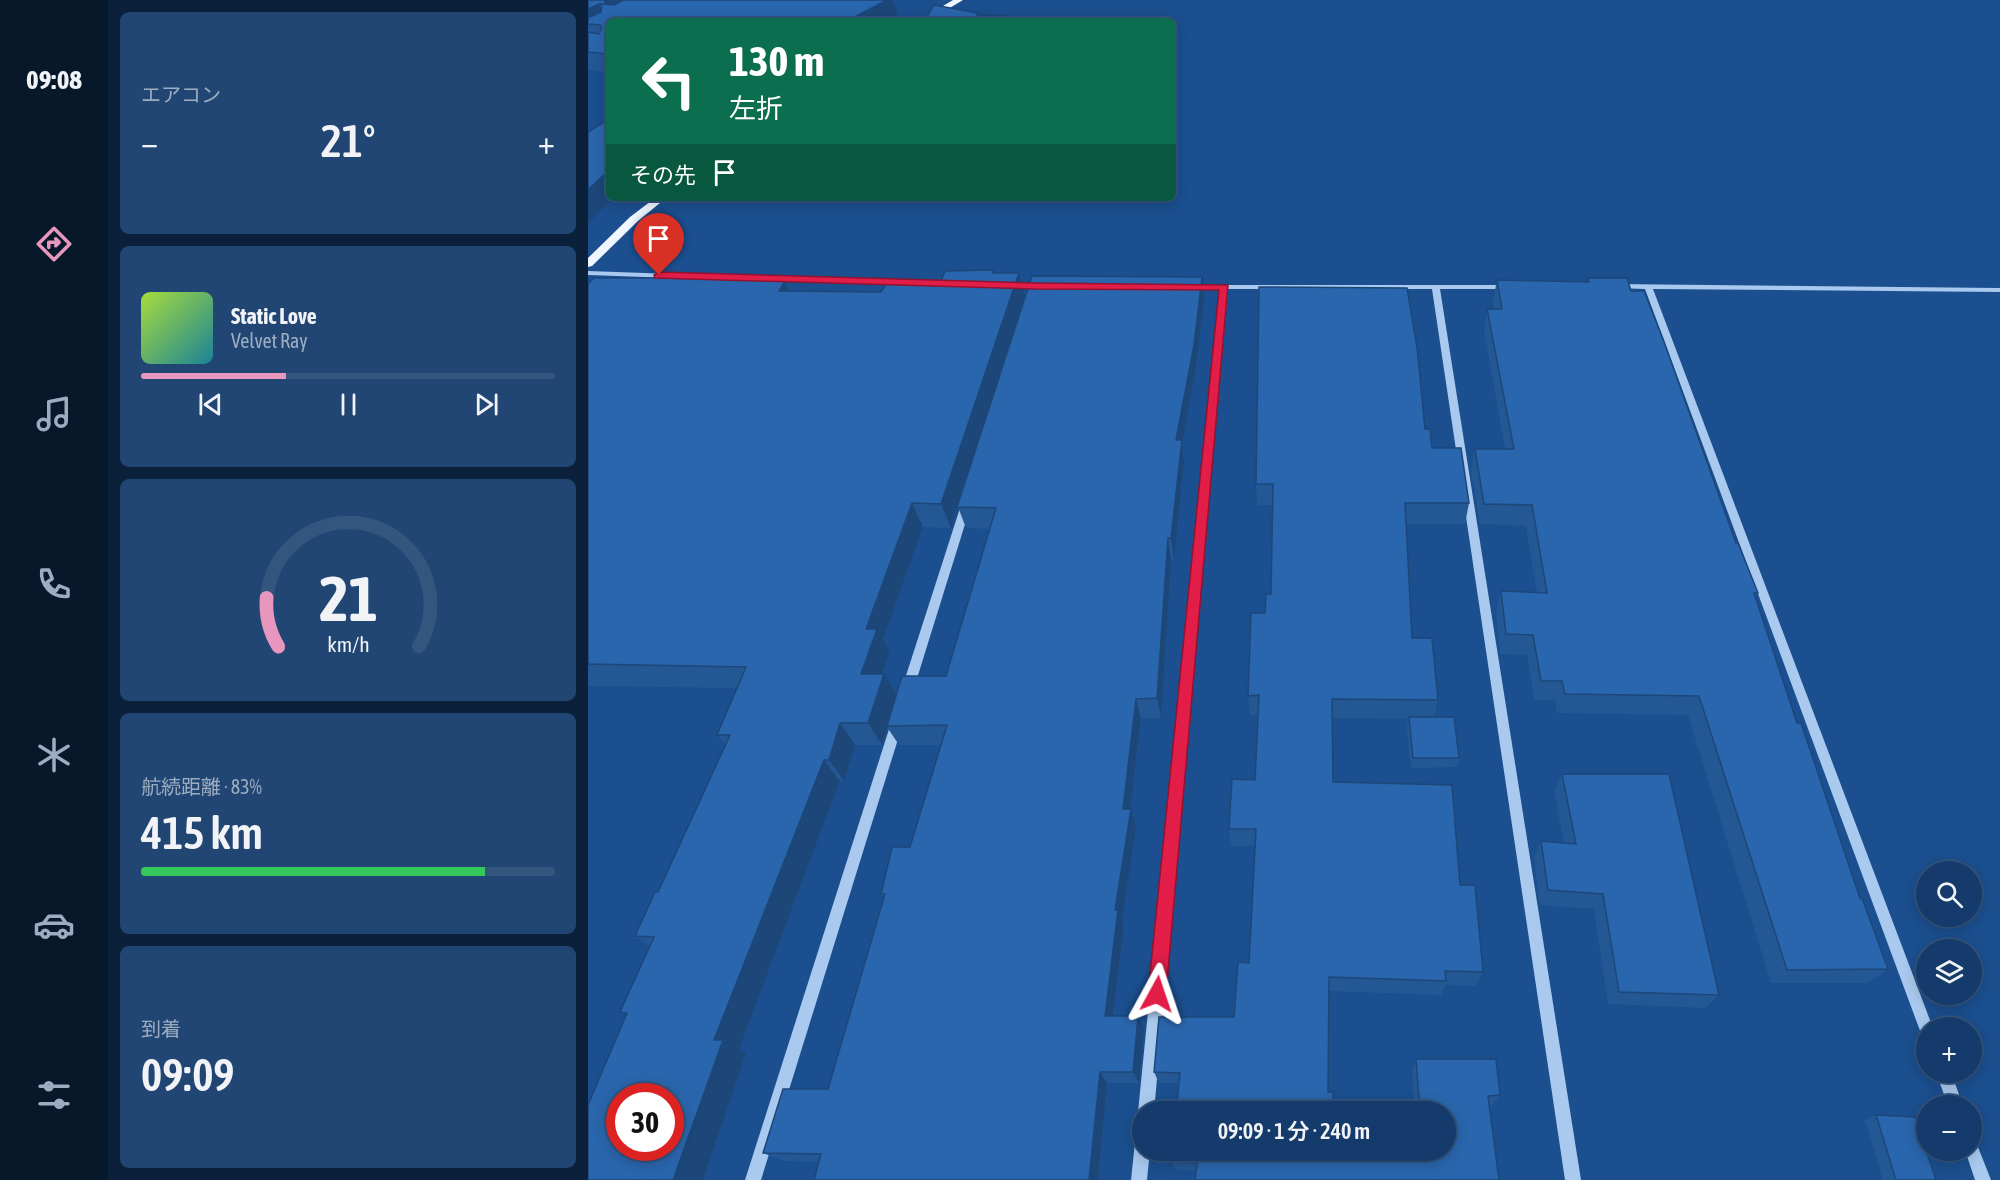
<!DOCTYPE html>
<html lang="ja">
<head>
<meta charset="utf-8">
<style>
	body { margin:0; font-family:"Asap Condensed","Noto Sans JP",sans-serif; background:#214673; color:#f1f3f6; height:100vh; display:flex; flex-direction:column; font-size:22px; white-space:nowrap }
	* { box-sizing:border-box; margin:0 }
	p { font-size:20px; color:#9dadc1 }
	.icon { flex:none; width:33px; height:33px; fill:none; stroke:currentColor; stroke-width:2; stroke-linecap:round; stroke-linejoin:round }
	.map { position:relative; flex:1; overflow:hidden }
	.details { display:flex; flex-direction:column; gap:12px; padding:12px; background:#0b203b; width:480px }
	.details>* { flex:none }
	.guide { position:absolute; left:18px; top:18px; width:570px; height:183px; border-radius:9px; box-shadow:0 3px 15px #0003,0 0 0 2px #33557e; background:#0b6e4f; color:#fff; overflow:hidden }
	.tools { position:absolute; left:1328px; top:861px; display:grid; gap:12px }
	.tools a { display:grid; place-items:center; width:66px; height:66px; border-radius:50%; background:#143b6b; box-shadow:0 3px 15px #0003,0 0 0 2px #33557e; font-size:30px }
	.speed { position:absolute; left:18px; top:1083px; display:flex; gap:12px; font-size:30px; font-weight:700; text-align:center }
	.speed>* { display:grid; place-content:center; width:78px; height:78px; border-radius:50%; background:#143b6b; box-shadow:0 3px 15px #0003,0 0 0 2px #33557e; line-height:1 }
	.speed .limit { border:9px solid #d22; background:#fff; color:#111 }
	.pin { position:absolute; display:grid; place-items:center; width:51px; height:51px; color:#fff; margin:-62px -26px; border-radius:50% 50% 50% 0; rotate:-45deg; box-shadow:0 0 6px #0007 }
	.pin .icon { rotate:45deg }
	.me { position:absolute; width:66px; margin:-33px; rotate:5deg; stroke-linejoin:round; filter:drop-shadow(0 0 4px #0008) }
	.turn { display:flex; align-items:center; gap:21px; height:126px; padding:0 24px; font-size:27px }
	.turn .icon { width:78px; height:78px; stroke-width:2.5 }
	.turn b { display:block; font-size:42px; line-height:51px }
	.then { display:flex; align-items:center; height:57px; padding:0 24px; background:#0003; gap:12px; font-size:22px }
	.big { font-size:45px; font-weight:600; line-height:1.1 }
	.details .tile { flex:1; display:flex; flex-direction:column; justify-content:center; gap:9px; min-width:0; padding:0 21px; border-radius:9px; background:#214673 }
	.details .dial { align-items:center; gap:0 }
	.dial svg { height:156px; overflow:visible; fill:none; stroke:#33557e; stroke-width:7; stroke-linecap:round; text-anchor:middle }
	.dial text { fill:#f1f3f6; stroke:none }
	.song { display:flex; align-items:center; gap:18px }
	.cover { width:72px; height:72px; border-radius:9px; background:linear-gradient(135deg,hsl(80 70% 55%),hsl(190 70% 35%)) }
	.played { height:6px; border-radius:3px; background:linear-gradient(90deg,#e797bd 35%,#33557e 35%) }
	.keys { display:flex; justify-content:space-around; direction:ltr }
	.heat { display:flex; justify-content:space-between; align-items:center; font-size:33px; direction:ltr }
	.charge { height:9px; border-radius:4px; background:linear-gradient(90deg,#34c759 83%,#33557e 0) }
	.trip { position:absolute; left:544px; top:1101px; width:324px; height:60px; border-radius:30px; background:#143b6b; box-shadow:0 3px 15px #0003,0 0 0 2px #33557e; font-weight:600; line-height:60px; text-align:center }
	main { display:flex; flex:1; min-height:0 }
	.tabs { display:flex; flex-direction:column; width:108px; justify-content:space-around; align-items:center; background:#08182b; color:#9dadc1 }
	.tabs .icon { width:42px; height:42px }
	.tabs .on { color:#e797bd }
	.tabs b { font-size:27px; color:#f1f3f6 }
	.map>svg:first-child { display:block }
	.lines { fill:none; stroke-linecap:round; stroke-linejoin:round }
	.minor { fill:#a9c9ee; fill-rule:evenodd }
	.major { fill:#f0f6ff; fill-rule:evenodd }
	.wall { fill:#245895; fill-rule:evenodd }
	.shaded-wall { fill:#1d4779 }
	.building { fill:#2a66ad; stroke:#1d4779; stroke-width:1.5; fill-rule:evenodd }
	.route { fill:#e11d48; stroke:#92132f; stroke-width:1.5 }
</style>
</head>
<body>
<main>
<nav class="tabs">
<b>09:08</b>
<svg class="icon on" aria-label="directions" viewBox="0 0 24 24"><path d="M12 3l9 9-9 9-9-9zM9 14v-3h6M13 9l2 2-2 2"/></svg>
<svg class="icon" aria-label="music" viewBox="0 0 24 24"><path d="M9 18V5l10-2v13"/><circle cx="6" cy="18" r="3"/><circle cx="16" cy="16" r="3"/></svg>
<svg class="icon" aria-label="phone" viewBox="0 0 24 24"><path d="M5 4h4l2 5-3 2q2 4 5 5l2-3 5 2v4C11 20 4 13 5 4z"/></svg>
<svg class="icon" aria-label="climate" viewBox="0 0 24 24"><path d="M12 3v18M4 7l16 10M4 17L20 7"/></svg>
<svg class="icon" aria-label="car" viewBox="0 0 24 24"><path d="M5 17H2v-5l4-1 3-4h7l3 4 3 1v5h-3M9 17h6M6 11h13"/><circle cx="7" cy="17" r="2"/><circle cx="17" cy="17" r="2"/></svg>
<svg class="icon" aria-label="filters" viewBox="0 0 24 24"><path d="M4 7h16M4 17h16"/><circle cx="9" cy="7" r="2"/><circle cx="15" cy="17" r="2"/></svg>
</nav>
<section class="details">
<div class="tile"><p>エアコン</p>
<div class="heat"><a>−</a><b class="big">21°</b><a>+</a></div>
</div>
<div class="tile">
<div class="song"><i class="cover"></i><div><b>Static Love</b><p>Velvet Ray</p></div></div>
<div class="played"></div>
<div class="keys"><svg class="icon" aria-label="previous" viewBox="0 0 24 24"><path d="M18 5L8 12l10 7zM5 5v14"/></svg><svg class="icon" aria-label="pause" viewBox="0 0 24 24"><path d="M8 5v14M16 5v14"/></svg><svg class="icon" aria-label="next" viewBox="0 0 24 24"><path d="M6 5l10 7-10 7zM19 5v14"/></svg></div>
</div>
<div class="tile dial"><svg viewBox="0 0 100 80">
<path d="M14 69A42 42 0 1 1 86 69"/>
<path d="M14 69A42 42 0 0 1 8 44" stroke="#e797bd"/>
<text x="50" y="56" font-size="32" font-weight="700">21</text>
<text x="50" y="72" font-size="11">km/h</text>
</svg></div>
<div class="tile"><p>航続距離 · 83%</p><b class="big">415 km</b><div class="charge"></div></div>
<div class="tile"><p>到着</p><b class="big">09:09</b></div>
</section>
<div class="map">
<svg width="1412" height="1180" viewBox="0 0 1412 1180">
	<rect width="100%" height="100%" fill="#1b4f8f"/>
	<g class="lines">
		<g class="minor">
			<path d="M 0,271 L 113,275 L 117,277 L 113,279 L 0,275 Z"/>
			<path d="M 152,276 L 365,282 L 369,284 L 365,286 L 155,280 L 152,280 Z"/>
			<path d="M 416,283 L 455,284 L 459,286 L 455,288 L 419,287 L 416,287 Z"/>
			<path d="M 1025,284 L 1412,288 L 1412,292 L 1065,289 L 1345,1028 L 1338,1028 L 1338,1035 L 1333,1033 L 1331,1028 L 1057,289 L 1028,288 L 1024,286 Z"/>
			<path d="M 599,285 L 920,285 L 924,287 L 920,289 L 852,289 L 993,1180 L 977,1180 L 844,289 L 640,289 L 566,1112 L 555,1112 L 555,1118 L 553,1117 L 550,1112 L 632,289 L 599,289 Z"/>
			<path d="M 378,501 L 383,505 L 326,688 L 324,691 L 320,693 L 316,691 L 314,688 L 373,505 Z"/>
			<path d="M 309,718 L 313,719 L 315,723 L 173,1180 L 157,1180 L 303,723 L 305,719 Z"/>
			<path d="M 1348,1072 L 1363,1072 L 1375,1106 L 1360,1106 Z"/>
			<path d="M 555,1134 L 555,1150 L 562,1150 L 559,1180 L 543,1180 L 547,1142 L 550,1137 Z"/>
			<path d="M 1383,1139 L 1388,1142 L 1403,1180 L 1387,1180 L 1377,1150 L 1383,1150 Z"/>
		</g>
		<g class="major">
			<path d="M 365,0 L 375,0 L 340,21 L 330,21 Z"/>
			<path d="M 67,198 L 78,198 L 50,221 L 4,266 L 0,267 L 0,258 L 42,217 Z"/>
		</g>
	</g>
	<g class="wall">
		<path d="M 0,0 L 305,0 L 310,15 L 21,21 L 21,72 L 0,70 Z"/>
		<path d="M 406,273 L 437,297 L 393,435 L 614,277 L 616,299 L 608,367 L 594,443 L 596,462 L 586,559 L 583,560 L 573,718 L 553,719 L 542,809 L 548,827 L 534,920 L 536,925 L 525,1016 L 550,1016 L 556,1029 L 551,1083 L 519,1083 L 510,1180 L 226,1180 L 231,1162 L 196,1161 L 175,1153 L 240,1089 L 296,897 L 293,894 L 322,847 L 353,745 L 311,745 L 299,727 L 294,745 L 267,745 L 256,781 L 252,781 L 151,1049 L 158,1053 L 115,1180 L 0,1180 L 38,1015 L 32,1012 L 62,946 L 47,936 L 70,892 L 138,744 L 129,735 L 149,688 L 0,686 L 0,284 L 202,291 L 293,292 L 352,284 ZM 370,507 L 378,528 L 402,529 L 358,676 L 308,695 L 294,674 L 302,652 L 295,640 L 335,527 L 363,528 Z"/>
		<path d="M 1000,278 L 1043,291 L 1148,543 L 1170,593 L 1167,597 L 1209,723 L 1272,898 L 1300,969 L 1280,983 L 1183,983 L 1100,715 L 969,713 L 967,700 L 946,700 L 939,655 L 912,654 L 908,611 L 913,591 L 949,592 L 938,526 L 892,524 L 883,470 L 887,449 L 917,449 L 896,330 L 899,309 L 906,309 L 905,301 L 909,280 L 999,282 Z"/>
		<path d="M 837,429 L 844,448 L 881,503 L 877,524 L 818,524 L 824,638 L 850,700 L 846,717 L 871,758 L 869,767 L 823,768 L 819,727 L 820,719 L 744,718 L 745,782 L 872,885 L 895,972 L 888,986 L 857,985 L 853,995 L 741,991 L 591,1083 L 571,1083 L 566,1072 L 646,1017 L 661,963 L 667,846 L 643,846 L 641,829 L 667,780 L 670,715 L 662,715 L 660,696 L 683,594 L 685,505 L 669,505 L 668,484 Z"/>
		<path d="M 974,774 L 1131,995 L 1117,1008 L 1020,1004 L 1006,909 L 952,905 L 946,858 L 953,841 L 976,843 L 966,792 Z"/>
		<path d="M 828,1059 L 912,1095 L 904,1105 L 902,1106 L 911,1180 L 588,1170 L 583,1162 L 745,1153 L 830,1154 L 830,1150 L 858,1150 L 858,1112 L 827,1112 L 824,1071 Z"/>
		<path d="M 1288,1115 L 1348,1180 L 1295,1180 L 1277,1120 Z"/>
	</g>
	<g class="shaded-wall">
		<path d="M 18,0 L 61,0 L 26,19 L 16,4 L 17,1 Z"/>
		<path d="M 299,0 L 305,0 L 310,15 L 299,21 L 259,21 Z"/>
		<path d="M 11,4 L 20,22 L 12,25 L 0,24 L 0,9 Z"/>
		<path d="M 21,170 L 21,198 L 25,198 L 0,223 L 0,190 Z"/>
		<path d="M 431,273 L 437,297 L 363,528 L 353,504 Z"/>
		<path d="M 614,277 L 616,299 L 608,367 L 594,443 L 596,462 L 586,559 L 583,538 L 588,440 Z"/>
		<path d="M 197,281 L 208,305 L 191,291 Z"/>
		<path d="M 324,503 L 335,527 L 295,640 L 302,652 L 286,696 L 273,674 L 278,629 Z"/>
		<path d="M 580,538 L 583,560 L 573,718 L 569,698 Z"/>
		<path d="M 296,674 L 309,696 L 299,726 L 299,727 L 294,745 L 280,723 Z"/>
		<path d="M 548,699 L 553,719 L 540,826 L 535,809 Z"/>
		<path d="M 252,723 L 267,745 L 256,781 L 241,760 Z"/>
		<path d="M 236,760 L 252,781 L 151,1049 L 158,1053 L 115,1180 L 85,1180 L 126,1040 Z"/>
		<path d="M 543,809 L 548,827 L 534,920 L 536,925 L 523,1029 L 517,1016 L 527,910 Z"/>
		<path d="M 550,1016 L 556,1029 L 551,1083 L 545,1072 Z"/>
		<path d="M 512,1072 L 519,1083 L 510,1180 L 501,1180 Z"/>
	</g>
	<g class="building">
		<path d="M 0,0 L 18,0 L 17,1 L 16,4 L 26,5 L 35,0 L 299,0 L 259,21 L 21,21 L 21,54 L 0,52 L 0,32 L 11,34 L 14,27 L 12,25 L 0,24 L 0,18 L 13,12 L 14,4 L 11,4 L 0,9 Z"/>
		<path d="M 346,5 L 390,13 L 389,15 L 422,16 L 419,21 L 336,21 Z"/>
		<path d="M 21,119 L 21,170 L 0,190 L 0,132 Z"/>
		<path d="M 405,270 L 405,273 L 431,273 L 353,504 L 324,503 L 278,629 L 289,629 L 273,674 L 296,674 L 280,723 L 252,723 L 241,760 L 236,760 L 126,1040 L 135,1040 L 85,1180 L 0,1180 L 0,1105 L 39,1013 L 32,1012 L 66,937 L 47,936 L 67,892 L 70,892 L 142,735 L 129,735 L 158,667 L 0,664 L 0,284 L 6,278 L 99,278 L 104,272 L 197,281 L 191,291 L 293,292 L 298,284 L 352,284 L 357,271 ZM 32,1096 L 82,1096 L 82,1148 L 32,1148 Z"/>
		<path d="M 444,276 L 614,277 L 606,345 L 588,440 L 594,440 L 583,538 L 580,538 L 569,698 L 548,699 L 535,809 L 543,809 L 527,910 L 530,910 L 517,1016 L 550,1016 L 545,1072 L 512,1072 L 501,1180 L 226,1180 L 233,1154 L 175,1153 L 195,1089 L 240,1089 L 297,894 L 293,894 L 304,847 L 322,847 L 359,725 L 299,726 L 314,676 L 358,676 L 408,508 L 369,507 Z"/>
		<path d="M 1000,278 L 1039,278 L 1043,291 L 1056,291 L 1075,339 L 1148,543 L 1150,543 L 1170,593 L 1166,593 L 1209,723 L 1213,723 L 1272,898 L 1274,898 L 1300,969 L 1199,970 L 1111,696 L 977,694 L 974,681 L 953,681 L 945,635 L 918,634 L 913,591 L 959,593 L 944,505 L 896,504 L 887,449 L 926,449 L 899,309 L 914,309 L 909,280 L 1001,282 Z"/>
		<path d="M 671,287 L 819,288 L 829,347 L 837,429 L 842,429 L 844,448 L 873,448 L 881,503 L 817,503 L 824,638 L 844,638 L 850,700 L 744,699 L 745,782 L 864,785 L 872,885 L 887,885 L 895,972 L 857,971 L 858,981 L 741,977 L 740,1092 L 745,1092 L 745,1112 L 588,1112 L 592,1073 L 566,1072 L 571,1017 L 646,1017 L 650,962 L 661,963 L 668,829 L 641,829 L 644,779 L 667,780 L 671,695 L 660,696 L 663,613 L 677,613 L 678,594 L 683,594 L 685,484 L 668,484 Z"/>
		<path d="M 821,717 L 866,717 L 871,758 L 825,758 Z"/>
		<path d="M 974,774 L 1081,774 L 1131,995 L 1031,992 L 1015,894 L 960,890 L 953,841 L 988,844 Z"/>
		<path d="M 828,1059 L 908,1059 L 912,1095 L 900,1096 L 911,1180 L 607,1180 L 609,1163 L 583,1162 L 584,1150 L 745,1150 L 745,1153 L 836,1154 L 835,1150 L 858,1150 L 858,1112 L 832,1112 Z"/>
		<path d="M 1288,1115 L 1327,1117 L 1348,1180 L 1308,1180 Z"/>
	</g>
	<path class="route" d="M 71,272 L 447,283 L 640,285 L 578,994 L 576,1000 L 569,1003 L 563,1000 L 560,994 L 631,290 L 447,289 L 67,278 L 66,275 Z"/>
</svg>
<div class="tools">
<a><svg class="icon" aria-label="search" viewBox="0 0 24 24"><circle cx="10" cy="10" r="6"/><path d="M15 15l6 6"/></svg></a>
<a><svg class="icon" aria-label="layers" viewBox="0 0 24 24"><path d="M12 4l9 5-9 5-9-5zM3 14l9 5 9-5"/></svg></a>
<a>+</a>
<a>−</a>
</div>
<div class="speed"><div class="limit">30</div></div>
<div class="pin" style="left:71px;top:275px;background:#d93025"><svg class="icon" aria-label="arrive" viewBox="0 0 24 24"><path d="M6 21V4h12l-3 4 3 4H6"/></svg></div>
<svg class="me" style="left:569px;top:994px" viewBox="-20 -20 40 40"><path d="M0-17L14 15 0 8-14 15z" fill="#e11d48" stroke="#fff" stroke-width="4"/></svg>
<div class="trip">09:09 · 1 分 · 240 m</div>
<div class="guide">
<div class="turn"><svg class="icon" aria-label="left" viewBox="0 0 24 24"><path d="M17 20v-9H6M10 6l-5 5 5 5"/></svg><div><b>130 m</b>左折</div></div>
<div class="then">その先<svg class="icon" aria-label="arrive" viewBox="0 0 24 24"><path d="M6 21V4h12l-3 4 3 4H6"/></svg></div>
</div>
</div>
</main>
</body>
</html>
